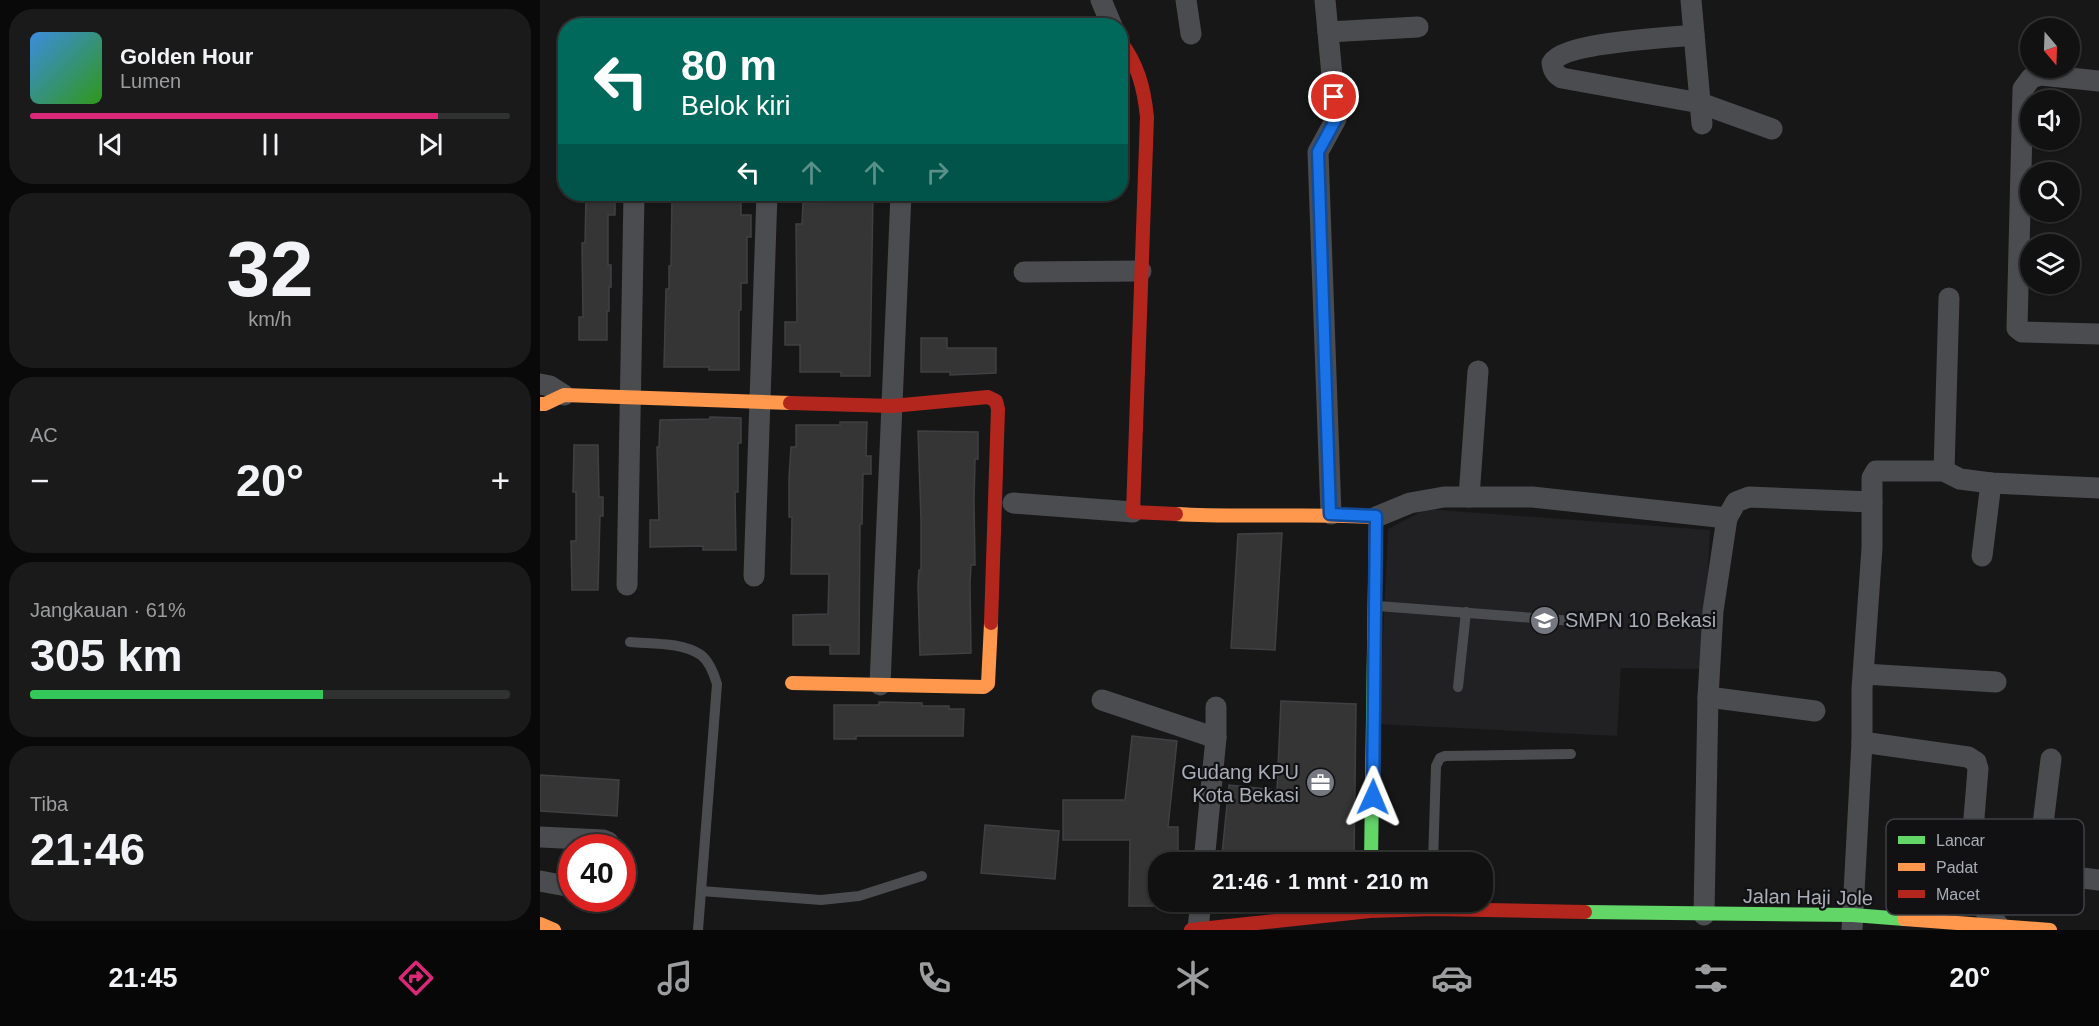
<!DOCTYPE html>
<html lang="id">
<head>
<meta charset="utf-8">
<style>
	body { margin:0; font-family:Helvetica,sans-serif; background:#1a1a1a; color:#f1f3f6; height:100vh; display:flex; flex-direction:column; font-size:22px; white-space:nowrap }
	* { box-sizing:border-box; margin:0 }
	p { font-size:20px; color:#9c9d9f }
	.icon { flex:none; width:33px; height:33px; fill:none; stroke:currentColor; stroke-width:2; stroke-linecap:round; stroke-linejoin:round }
	.map { position:relative; flex:1; overflow:hidden }
	.sheet { display:flex; flex-direction:column; gap:9px; padding:9px; background:#090909; width:540px }
	.sheet>* { flex:none }
	.guide { position:absolute; left:18px; top:18px; width:570px; height:183px; border-radius:24px; box-shadow:0 2px 4px #0004,0 0 0 2px #303131; background:#00695c; color:#fff; overflow:hidden }
	.needle { width:39px; rotate:161deg }
	.fabs { position:absolute; left:1480px; top:18px; display:grid; gap:12px }
	.fabs a { display:grid; place-items:center; width:60px; height:60px; border-radius:50%; background:#111; box-shadow:0 2px 4px #0004,0 0 0 2px #303131; font-size:30px }
	.speed { position:absolute; left:18px; top:834px; display:flex; gap:12px; font-size:30px; font-weight:700; text-align:center }
	.speed>* { display:grid; place-content:center; width:78px; height:78px; border-radius:50%; background:#111; box-shadow:0 2px 4px #0004,0 0 0 2px #303131; line-height:1 }
	.speed .limit { border:9px solid #d22; background:#fff; color:#111 }
	.pin { position:absolute; display:grid; place-items:center; width:51px; height:51px; color:#fff; margin:-26px; border:3px solid #fff; border-radius:50%; box-shadow:0 2px 6px #0007 }
	.me { position:absolute; width:66px; margin:-33px; rotate:1deg; stroke-linejoin:round; filter:drop-shadow(0 0 4px #0008) }
	.turn { display:flex; align-items:center; gap:21px; height:126px; padding:0 24px; font-size:27px }
	.turn .icon { width:78px; height:78px; stroke-width:2.5 }
	.turn b { display:block; font-size:42px; line-height:51px }
	.lanes { display:flex; align-items:center; height:57px; padding:0 24px; background:#0003; justify-content:center; gap:30px; direction:ltr }
	.lanes .off { opacity:.35 }
	.big { font-size:45px; font-weight:800; line-height:1.1 }
	.sheet .tile { flex:1; display:flex; flex-direction:column; justify-content:center; gap:9px; min-width:0; padding:0 21px; border-radius:24px; background:#1a1a1a }
	.sheet .dial { align-items:center; gap:0 }
	.dial b { font-size:78px; line-height:1 }
	.song { display:flex; align-items:center; gap:18px }
	.cover { width:72px; height:72px; border-radius:9px; background:linear-gradient(135deg,hsl(210 70% 55%),hsl(110 70% 35%)) }
	.played { height:6px; border-radius:3px; background:linear-gradient(90deg,#db2777 85%,#303131 85%) }
	.keys { display:flex; justify-content:space-around; direction:ltr }
	.heat { display:flex; justify-content:space-between; align-items:center; font-size:33px; direction:ltr }
	.charge { height:9px; border-radius:4px; background:linear-gradient(90deg,#34c759 61%,#303131 0) }
	.trip { position:absolute; left:608px; top:852px; width:345px; height:60px; border-radius:24px; background:#111; box-shadow:0 2px 4px #0004,0 0 0 2px #303131; font-weight:800; line-height:60px; text-align:center }
	.menu { display:flex; height:96px; justify-content:space-around; align-items:center; background:#070707; color:#9c9d9f }
	.menu .icon { width:42px; height:42px }
	.menu .on { color:#db2777 }
	.menu b { font-size:27px; color:#f1f3f6 }
	main { display:flex; flex:1; min-height:0 }
	.map>svg:first-child { display:block }
	.built { fill:#212123 }
	.building { fill:#353536; stroke:#3f4043; stroke-width:1.5 }
	.lines { fill:none; stroke-linecap:round; stroke-linejoin:round }
	.lane { stroke:#4b4c50; stroke-width:10 }
	.street { stroke:#4b4c50; stroke-width:21 }
	.fast { stroke:#63d668; stroke-width:14 }
	.slow { stroke:#ff974d; stroke-width:14 }
	.jam { stroke:#b3261e; stroke-width:14 }
	.route-casing { stroke:#114b97; stroke-width:15 }
	.route { stroke:#1a73e8; stroke-width:10 }
	.labels { text-anchor:middle; stroke-width:4.5; stroke-linejoin:round; paint-order:stroke }
	.poi-label { font-size:20px; fill:#a8adb8; stroke:#111113; text-anchor:start }
	.street-label { font-size:20px; fill:#a8adb8; stroke:#111113 }
	.key { fill:#111113; stroke:#3e4045; stroke-width:1.5 }
	.key-label { font-size:16px; fill:#a8adb8 }
</style>
</head>
<body>
<main>
<section class="sheet">
<div class="tile">
<div class="song"><i class="cover"></i><div><b>Golden Hour</b><p>Lumen</p></div></div>
<div class="played"></div>
<div class="keys"><svg class="icon" aria-label="previous" viewBox="0 0 24 24"><path d="M18 5L8 12l10 7zM5 5v14"/></svg><svg class="icon" aria-label="pause" viewBox="0 0 24 24"><path d="M8 5v14M16 5v14"/></svg><svg class="icon" aria-label="next" viewBox="0 0 24 24"><path d="M6 5l10 7-10 7zM19 5v14"/></svg></div>
</div>
<div class="tile dial"><b>32</b><p>km/h</p></div>
<div class="tile"><p>AC</p>
<div class="heat"><a>−</a><b class="big">20°</b><a>+</a></div>
</div>
<div class="tile"><p>Jangkauan · 61%</p><b class="big">305 km</b><div class="charge"></div></div>
<div class="tile"><p>Tiba</p><b class="big">21:46</b></div>
</section>
<div class="map">
<svg width="1559" height="930" viewBox="0 0 1559 930">
	<rect width="100%" height="100%" fill="#171717"/>
	<path class="built" d="M 886,509 L 1170,530 L 1163,669 L 1081,668 L 1077,736 L 839,724 L 848,529 Z"/>
	<g class="building">
		<path d="M 132,194 L 201,194 L 201,215 L 211,215 L 211,237 L 207,237 L 207,283 L 201,283 L 201,310 L 199,310 L 199,370 L 169,370 L 169,367 L 124,367 L 126,289 L 129,289 L 129,266 L 131,266 Z"/>
		<path d="M 311,194 L 333,194 L 330,376 L 301,376 L 301,372 L 260,372 L 260,345 L 245,345 L 245,322 L 257,322 L 256,224 L 262,224 L 263,203 L 310,202 Z"/>
		<path d="M 46,197 L 75,197 L 75,215 L 68,215 L 68,265 L 71,265 L 71,287 L 69,287 L 69,311 L 67,311 L 67,340 L 39,340 L 39,317 L 43,317 L 42,243 L 45,243 Z"/>
		<path d="M 381,338 L 407,338 L 407,348 L 456,348 L 456,373 L 410,375 L 410,372 L 381,372 Z"/>
		<path d="M 170,417 L 201,418 L 201,443 L 198,443 L 198,492 L 195,492 L 196,550 L 163,550 L 163,546 L 110,547 L 110,520 L 119,520 L 117,447 L 119,447 L 120,420 L 170,419 Z"/>
		<path d="M 300,422 L 327,422 L 326,456 L 331,456 L 331,474 L 323,474 L 322,524 L 320,524 L 319,654 L 290,654 L 290,645 L 253,645 L 253,615 L 288,614 L 289,574 L 251,574 L 252,517 L 249,517 L 249,478 L 251,447 L 256,447 L 256,425 L 300,425 Z"/>
		<path d="M 378,431 L 438,432 L 438,459 L 435,459 L 434,500 L 435,565 L 431,565 L 430,583 L 431,653 L 380,655 L 378,585 L 379,570 L 381,570 L 381,520 Z"/>
		<path d="M 34,445 L 58,445 L 59,497 L 63,497 L 63,516 L 60,516 L 58,590 L 32,590 L 31,541 L 36,541 L 36,492 L 33,492 Z"/>
		<path d="M 742,533 L 735,650 L 691,648 L 698,534 Z"/>
		<path d="M 741,701 L 816,704 L 814,862 L 734,862 L 734,858 L 682,854 L 689,785 L 737,790 Z"/>
		<path d="M 339,702 L 382,703 L 382,706 L 409,706 L 409,709 L 424,709 L 423,736 L 316,736 L 316,739 L 294,739 L 294,705 L 339,705 Z"/>
		<path d="M 592,736 L 637,741 L 628,827 L 638,827 L 638,862 L 618,862 L 618,906 L 589,906 L 590,840 L 523,840 L 523,800 L 585,800 Z"/>
		<path d="M 0,775 L 79,780 L 77,816 L 0,811 Z"/>
		<path d="M 445,825 L 519,831 L 515,879 L 441,873 Z"/>
	</g>
	<g class="lines">
		<g class="lane">
			<path d="M 838,606 L 1033,621"/>
			<path d="M 90,642 C 112,644 142,642 161,655 C 169,661 174,674 177,684 L 158,930"/>
			<path d="M 918,687 L 926,612"/>
			<path d="M 893,862 L 896,766 L 900,758 L 905,756 L 1031,754"/>
			<path d="M 161,891 L 281,900 L 319,896 L 382,876"/>
		</g>
		<g class="street">
			<path d="M 561,0 L 572,26"/>
			<path d="M 646,0 L 651,34"/>
			<path d="M 785,0 L 796,119 L 778,152 L 791,514"/>
			<path d="M 1151,0 L 1162,124"/>
			<path d="M 788,32 L 878,27"/>
			<path d="M 1154,35 C 1128,38 1023,42 1012,63 C 1013,71 1016,75 1022,78 L 1160,103 L 1232,129"/>
			<path d="M 1559,81 L 1501,75 L 1491,78 L 1483,89 L 1477,328 L 1482,332 L 1559,334"/>
			<path d="M 484,272 L 601,271"/>
			<path d="M 0,384 L 10,386 L 24,395"/>
			<path d="M 1404,471 L 1409,298"/>
			<path d="M 929,497 L 938,371"/>
			<path d="M 473,503 L 593,512"/>
			<path d="M 836,517 L 870,503 L 904,497 L 992,497 L 1187,518 L 1196,502 L 1209,497 L 1332,502 L 1332,478 L 1336,471 L 1404,471 L 1420,479 L 1451,483 L 1559,488"/>
			<path d="M 1442,556 L 1451,483"/>
			<path d="M 214,576 L 227,194"/>
			<path d="M 87,585 L 94,194"/>
			<path d="M 1324,674 L 1456,682"/>
			<path d="M 340,685 L 361,194"/>
			<path d="M 1168,697 L 1275,711"/>
			<path d="M 562,700 L 676,738"/>
			<path d="M 1322,742 L 1428,757 L 1436,762 L 1438,769 L 1428,891 L 1459,926"/>
			<path d="M 1511,759 L 1498,865 L 1500,870 L 1504,873 L 1559,880"/>
			<path d="M 0,837 L 63,840 L 68,842 L 70,848"/>
			<path d="M 664,862 L 676,738 L 676,707"/>
			<path d="M 0,881 L 32,887"/>
			<path d="M 1164,915 L 1168,697 L 1173,611 L 1187,518"/>
			<path d="M 658,928 L 661,902"/>
			<path d="M 1312,930 L 1322,742 L 1322,689 L 1332,548 L 1332,502"/>
		</g>
		<g class="fast">
			<path d="M 831,862 L 834,647"/>
			<path d="M 1045,912 L 1313,915 L 1364,919"/>
		</g>
		<g class="slow">
			<path d="M 0,404 L 5,404 L 24,395 L 250,403"/>
			<path d="M 636,514 C 703,518 769,513 836,517 L 834,647"/>
			<path d="M 252,683 L 444,687 L 448,684 L 451,623"/>
			<path d="M 1364,919 L 1510,930"/>
			<path d="M 0,924 L 14,930"/>
		</g>
		<g class="jam">
			<path d="M 580,41 C 598,64 604,88 607,117 L 593,512 L 636,514"/>
			<path d="M 250,403 L 352,406 L 448,397 L 456,401 L 458,409 L 451,623"/>
			<path d="M 651,930 L 830,911 L 892,909 L 1045,912"/>
		</g>
	</g>
	<g class="lines">
		<defs>
			<path id="route" d="M 794,97 L 796,119 L 778,152 L 790,514 L 836,516 L 833,797"/>
		</defs>
		<use href="#route" class="route-casing"/>
		<use href="#route" class="route"/>
	</g>
	<defs>
		<symbol id="school-disc" viewBox="-11 -11 22 22"><circle r="9.5" fill="#757880" stroke="#111113"/><path d="M0-5L7-2L0 1L-7-2ZM-4 1L0 2.5L4 1V4Q0 6-4 4Z" fill="#fff"/></symbol>
		<symbol id="office-disc" viewBox="-11 -11 22 22"><circle r="9.5" fill="#757880" stroke="#111113"/><path d="M-6-3h4V-5.5h4V-3h4V5H-6ZM-1-4.5V-3h2v-1.5ZM-6 0V1H6V0Z" fill="#fff"/></symbol>
	</defs>
	<g fill-rule="evenodd">
		<use href="#school-disc" x="988" y="604" width="33" height="33"/>
		<use href="#office-disc" x="764" y="766" width="33" height="33"/>
	</g>
	<g class="labels">
		<g class="poi-label">
			<text x="1025" y="627">SMPN 10 Bekasi</text>
			<text x="759" y="779" text-anchor="end">Gudang KPU<tspan x="759" dy="23">Kota Bekasi</tspan></text>
		</g>
		<g class="street-label">
			<text transform="translate(1268 897) rotate(1)" y="7">Jalan Haji Jole</text>
		</g>
	</g>
	<rect x="1346" y="819" width="198" height="96" rx="9" class="key"/>
	<rect x="1358" y="836" width="27" height="8" fill="#63d668"/>
	<rect x="1358" y="863" width="27" height="8" fill="#ff974d"/>
	<rect x="1358" y="890" width="27" height="8" fill="#b3261e"/>
	<g class="key-label">
		<text x="1396" y="846">Lancar</text>
		<text x="1396" y="873">Padat</text>
		<text x="1396" y="900">Macet</text>
	</g>
</svg>
<div class="fabs">
<a><svg class="needle" viewBox="-14 -14 28 28"><path d="M0-13l5 13h-10z" fill="#e53935"/><path d="M0 13l5-13h-10z" fill="#9c9d9f"/></svg></a>
<a><svg class="icon" aria-label="sound" viewBox="0 0 24 24"><path d="M4 9h4l5-4v14l-5-4H4zM17 9q2 3 0 6"/></svg></a>
<a><svg class="icon" aria-label="search" viewBox="0 0 24 24"><circle cx="10" cy="10" r="6"/><path d="M15 15l6 6"/></svg></a>
<a><svg class="icon" aria-label="layers" viewBox="0 0 24 24"><path d="M12 4l9 5-9 5-9-5zM3 14l9 5 9-5"/></svg></a>
</div>
<div class="speed"><div class="limit">40</div></div>
<div class="pin" style="left:794px;top:97px;background:#d93025"><svg class="icon" aria-label="arrive" viewBox="0 0 24 24"><path d="M6 21V4h12l-3 4 3 4H6"/></svg></div>
<svg class="me" style="left:833px;top:797px" viewBox="-20 -20 40 40"><path d="M0-17L14 15 0 8-14 15z" fill="#1a73e8" stroke="#fff" stroke-width="4"/></svg>
<div class="trip">21:46 · 1 mnt · 210 m</div>
<div class="guide">
<div class="turn"><svg class="icon" aria-label="left" viewBox="0 0 24 24"><path d="M17 20v-9H6M10 6l-5 5 5 5"/></svg><div><b>80 m</b>Belok kiri</div></div>
<div class="lanes"><svg class="icon" aria-label="left" viewBox="0 0 24 24"><path d="M17 20v-9H6M10 6l-5 5 5 5"/></svg><svg class="icon off" aria-label="ahead" viewBox="0 0 24 24"><path d="M12 20V5M6 11l6-6 6 6"/></svg><svg class="icon off" aria-label="ahead" viewBox="0 0 24 24"><path d="M12 20V5M6 11l6-6 6 6"/></svg><svg class="icon off" aria-label="right" viewBox="0 0 24 24"><path d="M7 20v-9h11M14 6l5 5-5 5"/></svg></div>
</div>
</div>
</main>
<nav class="menu">
<b>21:45</b>
<svg class="icon on" aria-label="directions" viewBox="0 0 24 24"><path d="M12 3l9 9-9 9-9-9zM9 14v-3h6M13 9l2 2-2 2"/></svg>
<svg class="icon" aria-label="music" viewBox="0 0 24 24"><path d="M9 18V5l10-2v13"/><circle cx="6" cy="18" r="3"/><circle cx="16" cy="16" r="3"/></svg>
<svg class="icon" aria-label="phone" viewBox="0 0 24 24"><path d="M5 4h4l2 5-3 2q2 4 5 5l2-3 5 2v4C11 20 4 13 5 4z"/></svg>
<svg class="icon" aria-label="climate" viewBox="0 0 24 24"><path d="M12 3v18M4 7l16 10M4 17L20 7"/></svg>
<svg class="icon" aria-label="car" viewBox="0 0 24 24"><path d="M5 17H2v-5l4-1 3-4h7l3 4 3 1v5h-3M9 17h6M6 11h13"/><circle cx="7" cy="17" r="2"/><circle cx="17" cy="17" r="2"/></svg>
<svg class="icon" aria-label="filters" viewBox="0 0 24 24"><path d="M4 7h16M4 17h16"/><circle cx="9" cy="7" r="2"/><circle cx="15" cy="17" r="2"/></svg>
<b>20°</b>
</nav>
</body>
</html>
